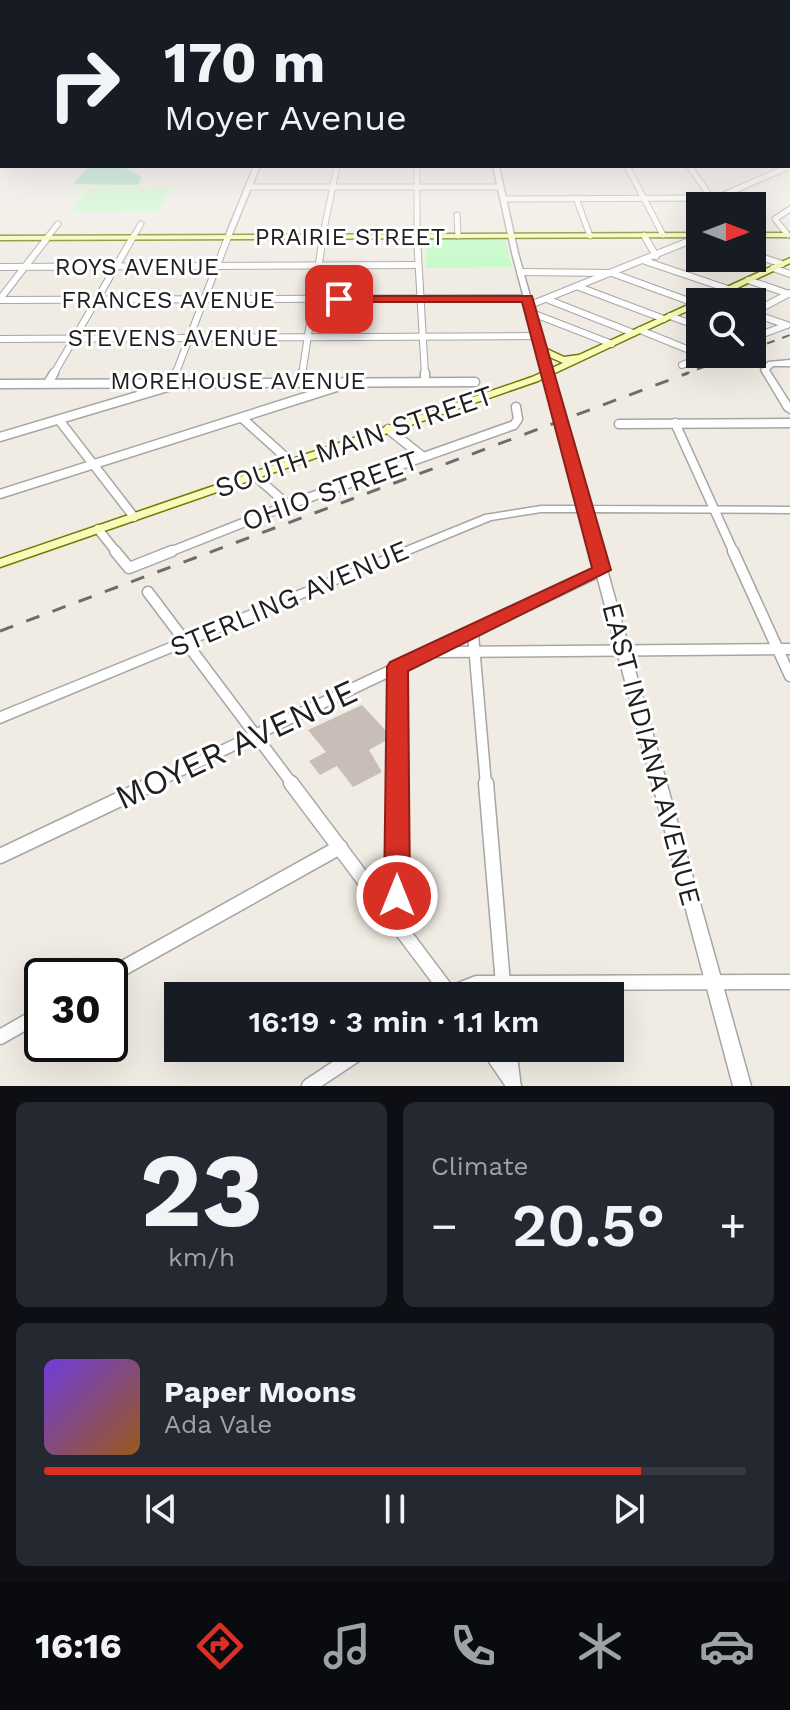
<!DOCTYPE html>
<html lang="en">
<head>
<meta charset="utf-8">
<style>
	body { margin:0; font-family:"Work Sans",sans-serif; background:#242831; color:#f1f3f6; height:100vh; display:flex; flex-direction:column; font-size:30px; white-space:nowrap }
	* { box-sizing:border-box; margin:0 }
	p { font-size:26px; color:#9ea1a6 }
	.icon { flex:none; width:44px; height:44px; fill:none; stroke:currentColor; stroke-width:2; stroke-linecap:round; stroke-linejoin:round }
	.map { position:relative; height:1086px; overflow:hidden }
	.drawer { display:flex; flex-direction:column; gap:16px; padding:16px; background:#0d0f14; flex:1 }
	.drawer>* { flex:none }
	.banner { position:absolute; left:0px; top:0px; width:790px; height:168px; box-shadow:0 8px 32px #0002; background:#171b24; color:#f1f3f6; overflow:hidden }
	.needle { width:52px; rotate:90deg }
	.tools { position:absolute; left:686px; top:192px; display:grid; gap:16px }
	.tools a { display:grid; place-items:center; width:80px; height:80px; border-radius:0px; background:#171b24; box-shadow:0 8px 32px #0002; font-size:40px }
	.speed { position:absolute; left:24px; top:958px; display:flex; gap:16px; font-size:40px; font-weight:700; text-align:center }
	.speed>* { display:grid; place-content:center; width:104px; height:104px; border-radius:50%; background:#171b24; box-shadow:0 8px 32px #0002; line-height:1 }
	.speed .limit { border:4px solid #111; border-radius:12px; background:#fff; color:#111 }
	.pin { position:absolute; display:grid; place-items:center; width:68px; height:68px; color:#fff; margin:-34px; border-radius:16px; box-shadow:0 4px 12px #0006 }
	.me { position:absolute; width:88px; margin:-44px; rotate:0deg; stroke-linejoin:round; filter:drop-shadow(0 0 6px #0008) }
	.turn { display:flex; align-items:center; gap:28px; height:168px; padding:0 32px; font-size:36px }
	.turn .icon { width:104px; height:104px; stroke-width:2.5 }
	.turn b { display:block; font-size:56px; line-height:68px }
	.big { font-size:60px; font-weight:600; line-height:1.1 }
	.drawer .widget { flex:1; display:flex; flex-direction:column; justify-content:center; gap:12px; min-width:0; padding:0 28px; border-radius:12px; background:#242831 }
	.drawer .dial { align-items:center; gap:0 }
	.dial b { font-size:104px; line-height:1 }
	.song { display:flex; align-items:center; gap:24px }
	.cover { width:96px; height:96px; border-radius:12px; background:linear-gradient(135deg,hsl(260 70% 55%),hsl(30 70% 35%)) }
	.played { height:8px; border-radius:4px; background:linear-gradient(90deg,#d93025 85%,#363941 85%) }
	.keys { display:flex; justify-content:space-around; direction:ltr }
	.heat { display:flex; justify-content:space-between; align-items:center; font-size:44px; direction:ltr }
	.drawer .tiles { flex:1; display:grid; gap:16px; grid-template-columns:1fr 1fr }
	.widget:last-child { grid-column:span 2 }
	.trip { position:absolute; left:164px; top:982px; width:460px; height:80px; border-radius:0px; background:#171b24; box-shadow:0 8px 32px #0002; font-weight:600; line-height:80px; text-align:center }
	.menu { display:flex; height:128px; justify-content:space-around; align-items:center; background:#090b0e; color:#9ea1a6 }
	.menu .icon { width:56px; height:56px }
	.menu .on { color:#d93025 }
	.menu b { font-size:36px; color:#f1f3f6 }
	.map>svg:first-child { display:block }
	.park { fill:#c0fbc4 }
	.pitch { fill:#80e1bb }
	.building { fill:#c8beb7 }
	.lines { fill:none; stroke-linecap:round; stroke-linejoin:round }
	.minor-far4-casing { stroke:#a6a6a6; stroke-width:7 }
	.minor-far3-casing { stroke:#a6a6a6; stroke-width:8 }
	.minor-far2-casing { stroke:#a6a6a6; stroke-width:11 }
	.minor-far1-casing { stroke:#a6a6a6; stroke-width:13 }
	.minor-casing { stroke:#a6a6a6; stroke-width:17 }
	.tertiary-casing { stroke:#a6a6a6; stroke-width:3 }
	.secondary-casing { stroke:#6e7a01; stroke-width:3 }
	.primary-casing { stroke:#996500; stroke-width:3 }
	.minor-far4 { stroke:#fff; stroke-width:5 }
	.minor-far3 { stroke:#fff; stroke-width:6 }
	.minor-far2 { stroke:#fff; stroke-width:8 }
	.minor-far1 { stroke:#fff; stroke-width:10 }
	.minor { stroke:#fff; stroke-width:14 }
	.tertiary { fill:#fff; fill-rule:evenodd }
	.secondary { fill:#f8fbb7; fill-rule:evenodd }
	.primary { fill:#ffd39a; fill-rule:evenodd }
	.rail-far1 { stroke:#6d6d6d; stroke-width:2; stroke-dasharray:8 8; stroke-linecap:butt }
	.rail { stroke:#6d6d6d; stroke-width:3; stroke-dasharray:14 14; stroke-linecap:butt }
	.route { fill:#d93025; stroke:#8d1f18; stroke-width:2 }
	.labels { text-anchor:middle; stroke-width:6; stroke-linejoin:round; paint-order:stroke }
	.far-street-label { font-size:24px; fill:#1f1f1f; stroke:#fff }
	.street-label { font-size:28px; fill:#1f1f1f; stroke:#fff }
	.near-street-label { font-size:34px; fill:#1f1f1f; stroke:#fff }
</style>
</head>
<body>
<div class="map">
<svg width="790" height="1086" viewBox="0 0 790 1086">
	<rect width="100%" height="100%" fill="#f0ece4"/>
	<g class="park">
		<path d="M 172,187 L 158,211 L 72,212 L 86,188 Z"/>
		<path d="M 505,239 L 512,267 L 426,268 L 426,239 Z"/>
	</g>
	<path class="pitch" d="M 89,166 C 108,166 128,164 142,178 L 138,185 L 73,184 Z"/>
	<path class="building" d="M 362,705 L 388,733 L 385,741 L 369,750 L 382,772 L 353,787 L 337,766 L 320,775 L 309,761 L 326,752 L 308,730 Z"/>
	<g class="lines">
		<defs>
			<g id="minor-far4">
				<path d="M 417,166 L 417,239"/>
				<path d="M 627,166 L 663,235"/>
				<path d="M 689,166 L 717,206"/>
				<path d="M 248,187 L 500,187"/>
				<path d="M 576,198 L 590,236"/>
				<path d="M 503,199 L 712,198"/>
				<path d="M 712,200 L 790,166"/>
				<path d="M 457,215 L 458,236"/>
				<path d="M 644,235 L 646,239"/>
				<path d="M 788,235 L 775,219 L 790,209"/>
				<path d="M 46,239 L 58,224"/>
				<path d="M 132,239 L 141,224"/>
				<path d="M 322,239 L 337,166"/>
				<path d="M 697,239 L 698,235"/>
			</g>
			<g id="minor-far3">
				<path d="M 417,237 L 425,375"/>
				<path d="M 645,237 L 656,256"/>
				<path d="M 752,254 L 782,264"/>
				<path d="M 645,261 L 728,289"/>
				<path d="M 0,267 L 418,265"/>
				<path d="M 773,268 L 790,274"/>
				<path d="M 520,272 L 612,273 L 697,304"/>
				<path d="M 748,280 L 789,294"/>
				<path d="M 579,287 L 664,319"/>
				<path d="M 710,297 L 723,302"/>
				<path d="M 0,299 L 48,237"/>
				<path d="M 0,300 L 528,298"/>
				<path d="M 549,300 L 633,333"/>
				<path d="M 530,305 L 699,237"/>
				<path d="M 532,313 L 612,344"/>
				<path d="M 752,313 L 790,293"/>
				<path d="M 752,313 L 787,325"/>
				<path d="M 670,316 L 700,327"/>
				<path d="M 640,330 L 704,356"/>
				<path d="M 752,338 L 787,325"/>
				<path d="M 0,339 L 538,336"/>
				<path d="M 682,365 L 711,354"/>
				<path d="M 53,375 L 133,237"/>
				<path d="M 175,375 L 228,237"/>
				<path d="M 302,375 L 323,237"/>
			</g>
			<g id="minor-far2">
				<path d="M 425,373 L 425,380"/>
				<path d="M 301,381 L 302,373"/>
				<path d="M 48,383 L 54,373"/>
				<path d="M 0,384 L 475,382"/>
				<path d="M 242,418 L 291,462"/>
				<path d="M 59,420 L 134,517"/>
				<path d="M 675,423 L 734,553"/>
				<path d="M 619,424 L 790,423"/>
				<path d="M 388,429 L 422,456"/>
				<path d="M 0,437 L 171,386 L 176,373"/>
				<path d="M 254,475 L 288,505"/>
				<path d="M 0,494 L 340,386 L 346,381"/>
				<path d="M 98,529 L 117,553"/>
				<path d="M 167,553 L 288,505 L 514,425 L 518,419 L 516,407"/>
			</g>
			<g id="minor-far1">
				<path d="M 115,551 L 129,568 L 172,551"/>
				<path d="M 733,551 L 790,676"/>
				<path d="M 148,592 L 293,785"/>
				<path d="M 473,634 L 486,785"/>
				<path d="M 437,652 L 790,649"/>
				<path d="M 397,667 L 397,785"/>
				<path d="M 150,785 L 602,570"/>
			</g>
			<g id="minor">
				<path d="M 291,783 L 451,996"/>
				<path d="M 486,783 L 504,996"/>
				<path d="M 0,856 L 154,783"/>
				<path d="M 391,915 L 397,896 L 397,783"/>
				<path d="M 109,976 L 340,847"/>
				<path d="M 444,996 L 477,983 L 790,982"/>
				<path d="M 0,1037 L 42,1013"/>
				<path d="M 488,1048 L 514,1086"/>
				<path d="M 509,1048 L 513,1080"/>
				<path d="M 309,1086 L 366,1048"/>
			</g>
			<g id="tertiary">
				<path d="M 788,138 L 790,139 L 790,143 L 788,142 Z"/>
				<path d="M 254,166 L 260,166 L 231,237 L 226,238 L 225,237 Z"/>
				<path d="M 493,166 L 499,166 L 518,253 L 589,506 L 790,507 L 790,513 L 591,512 L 751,1086 L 733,1086 L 580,512 L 541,512 L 491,520 L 0,723 L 0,712 L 485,515 L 541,506 L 579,506 L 512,253 Z"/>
				<path d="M 790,360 L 790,366 L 773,366 L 769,370 L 790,403 L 790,413 L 785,410 L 761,370 L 768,362 Z"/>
			</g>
			<g id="secondary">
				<path d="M 700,233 L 700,237 L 0,240 L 0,236 Z"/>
				<rect x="752" y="233" width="38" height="4"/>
				<path d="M 790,258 L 790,263 L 708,302 L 700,302 L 700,305 L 538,381 L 0,567 L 0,559 L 532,377 L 563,363 L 541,353 L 541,349 L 547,349 L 564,357 L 579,355 Z"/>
			</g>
			<path id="primary" d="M 2,144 L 2,149 L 0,150 L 0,145 Z"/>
		</defs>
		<use href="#minor-far4" class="minor-far4-casing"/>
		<use href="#minor-far3" class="minor-far3-casing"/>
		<use href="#minor-far2" class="minor-far2-casing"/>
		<use href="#minor-far1" class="minor-far1-casing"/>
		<use href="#minor" class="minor-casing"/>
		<use href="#tertiary" class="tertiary-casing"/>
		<use href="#secondary" class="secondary-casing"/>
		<use href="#primary" class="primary-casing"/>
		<use href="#minor-far4" class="minor-far4"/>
		<use href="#minor-far3" class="minor-far3"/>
		<use href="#minor-far2" class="minor-far2"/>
		<use href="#minor-far1" class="minor-far1"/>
		<use href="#minor" class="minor"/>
		<use href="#tertiary" class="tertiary"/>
		<use href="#secondary" class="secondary"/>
		<use href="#primary" class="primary"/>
		<g class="rail-far1">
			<path d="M 752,349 L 790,335"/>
			<path d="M 682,375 L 739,354"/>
		</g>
		<path class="rail" d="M 0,631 L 688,373"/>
	</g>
	<linearGradient id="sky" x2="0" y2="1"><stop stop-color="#8cc0e4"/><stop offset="0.47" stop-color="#f8f6f3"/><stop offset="1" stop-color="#f8f6f3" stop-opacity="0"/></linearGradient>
	<rect width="790" height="286" fill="url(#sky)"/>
	<path class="route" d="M 335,296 L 532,296 L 611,570 L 408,671 L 410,896 L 406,904 L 397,908 L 388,904 L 384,896 L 387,667 L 390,662 L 592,568 L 522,302 L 339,302 L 335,301 Z"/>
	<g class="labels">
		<g class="far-street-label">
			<text x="350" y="245">PRAIRIE STREET</text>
			<text x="137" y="275">ROYS AVENUE</text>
			<text x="168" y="308">FRANCES AVENUE</text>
			<text x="173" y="346">STEVENS AVENUE</text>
			<text x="238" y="389">MOREHOUSE AVENUE</text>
		</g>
		<g class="street-label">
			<text transform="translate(354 441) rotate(-19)" y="10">SOUTH MAIN STREET</text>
			<text transform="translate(330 490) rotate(-20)" y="10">OHIO STREET</text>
			<text transform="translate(289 598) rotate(-23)" y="10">STERLING AVENUE</text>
			<text transform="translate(652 754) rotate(75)" y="10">EAST INDIANA AVENUE</text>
		</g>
		<g class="near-street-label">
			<text transform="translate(236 744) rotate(-25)" y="12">MOYER AVENUE</text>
		</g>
	</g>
</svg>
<div class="tools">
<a><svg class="needle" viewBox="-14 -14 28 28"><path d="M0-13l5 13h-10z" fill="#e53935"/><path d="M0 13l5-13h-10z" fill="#9ea1a6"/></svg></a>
<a><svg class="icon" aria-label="search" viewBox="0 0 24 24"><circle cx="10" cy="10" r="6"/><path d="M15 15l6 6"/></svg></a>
</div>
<div class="speed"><div class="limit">30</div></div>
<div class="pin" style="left:339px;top:299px;background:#d93025"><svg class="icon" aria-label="arrive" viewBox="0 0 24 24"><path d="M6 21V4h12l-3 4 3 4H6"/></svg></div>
<svg class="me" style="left:397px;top:896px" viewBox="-20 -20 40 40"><circle r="17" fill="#d93025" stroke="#fff" stroke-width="3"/><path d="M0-11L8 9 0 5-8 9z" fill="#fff"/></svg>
<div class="trip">16:19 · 3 min · 1.1 km</div>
<div class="banner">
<div class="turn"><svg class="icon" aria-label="right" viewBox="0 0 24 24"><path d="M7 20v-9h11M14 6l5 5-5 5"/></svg><div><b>170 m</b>Moyer Avenue</div></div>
</div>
</div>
<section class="drawer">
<div class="tiles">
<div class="widget dial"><b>23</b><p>km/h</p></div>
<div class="widget"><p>Climate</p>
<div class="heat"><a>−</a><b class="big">20.5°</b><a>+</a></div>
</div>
<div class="widget">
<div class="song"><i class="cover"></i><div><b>Paper Moons</b><p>Ada Vale</p></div></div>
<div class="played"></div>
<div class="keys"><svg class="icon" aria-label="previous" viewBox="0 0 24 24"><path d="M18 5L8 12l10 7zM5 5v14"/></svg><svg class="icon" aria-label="pause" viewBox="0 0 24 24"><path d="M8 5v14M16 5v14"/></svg><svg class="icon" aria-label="next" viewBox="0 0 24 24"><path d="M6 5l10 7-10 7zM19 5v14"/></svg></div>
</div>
</div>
</section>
<nav class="menu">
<b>16:16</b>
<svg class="icon on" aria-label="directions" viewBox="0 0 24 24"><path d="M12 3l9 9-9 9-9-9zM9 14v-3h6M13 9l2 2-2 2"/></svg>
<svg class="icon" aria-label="music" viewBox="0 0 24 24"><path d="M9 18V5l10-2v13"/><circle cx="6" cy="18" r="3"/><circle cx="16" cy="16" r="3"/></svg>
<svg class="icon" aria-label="phone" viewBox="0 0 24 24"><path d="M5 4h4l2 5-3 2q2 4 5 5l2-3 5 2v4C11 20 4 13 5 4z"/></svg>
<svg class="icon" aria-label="climate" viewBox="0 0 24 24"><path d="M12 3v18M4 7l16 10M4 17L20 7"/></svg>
<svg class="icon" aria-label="car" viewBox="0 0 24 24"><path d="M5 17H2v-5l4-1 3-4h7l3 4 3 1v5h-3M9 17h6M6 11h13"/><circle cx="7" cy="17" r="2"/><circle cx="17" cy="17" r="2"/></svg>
</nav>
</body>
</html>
